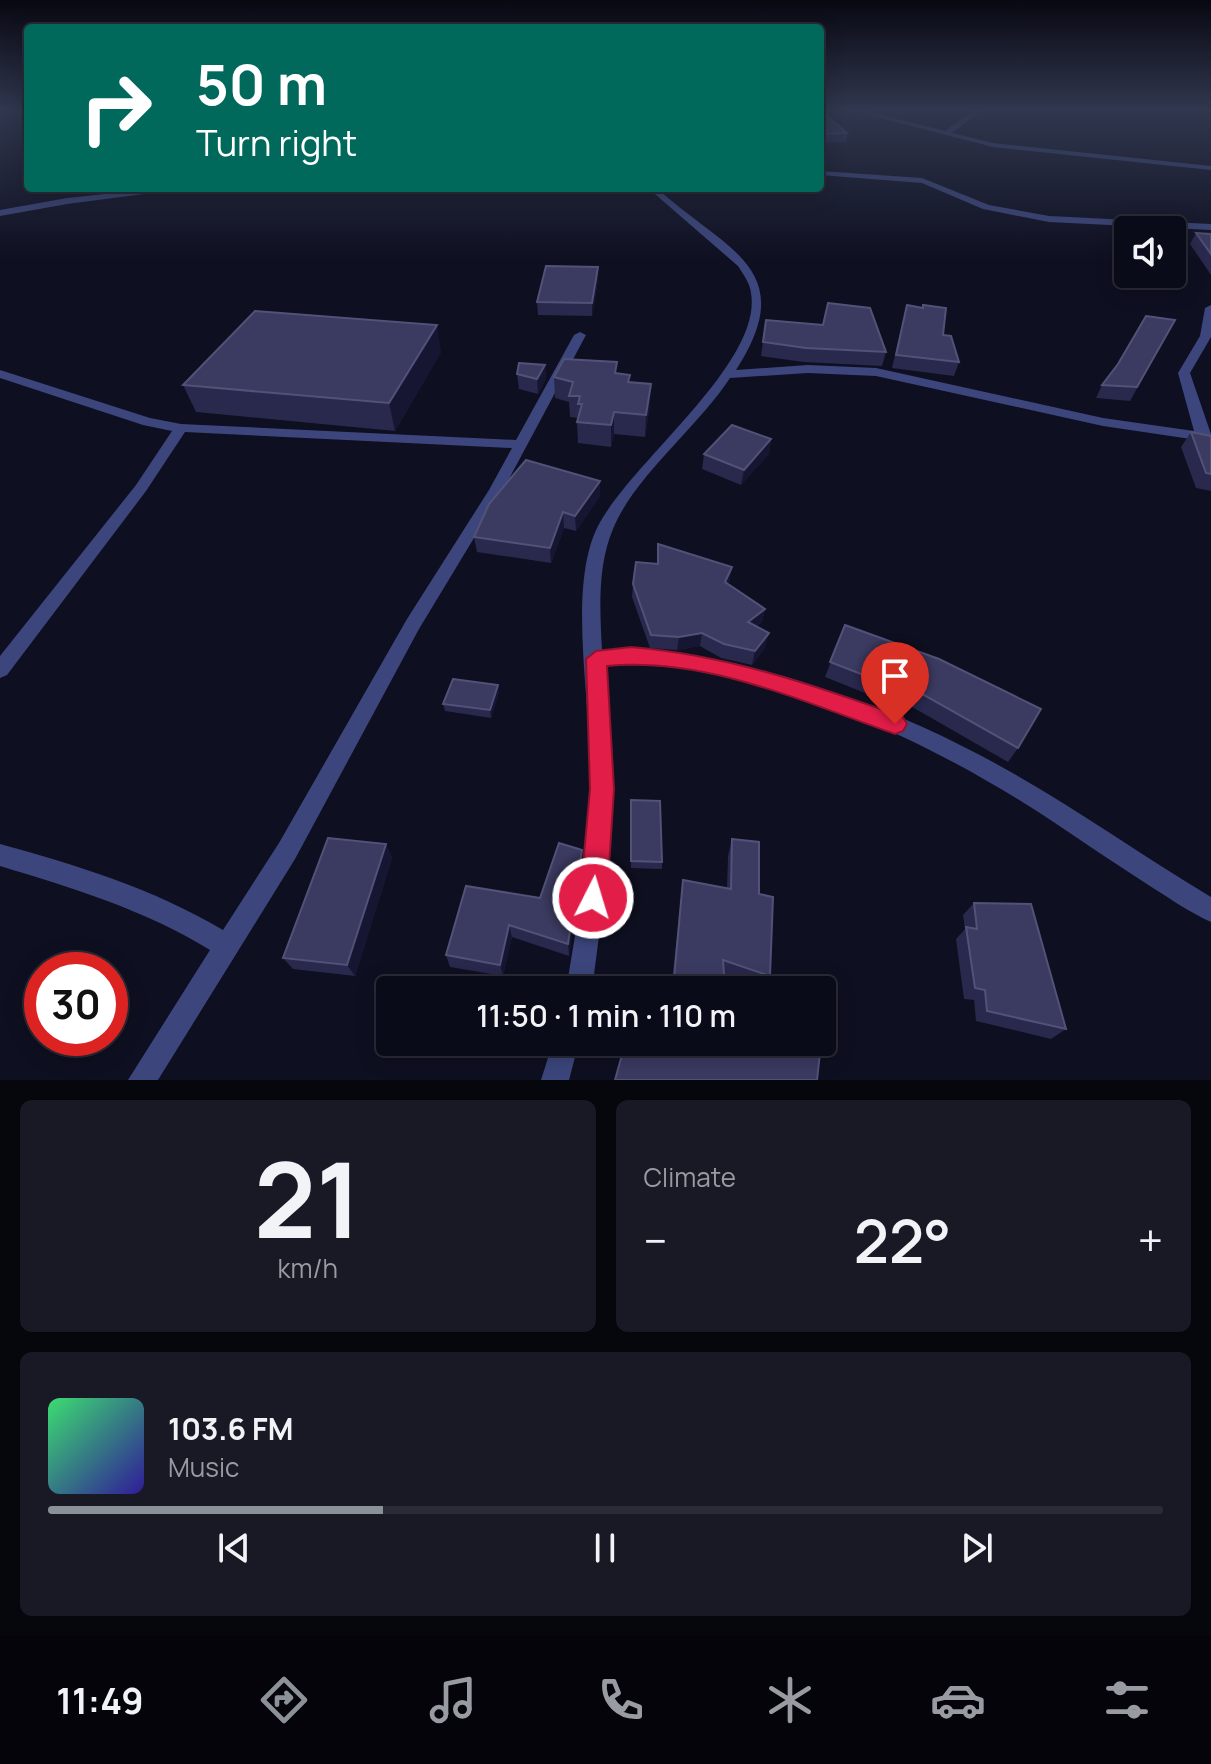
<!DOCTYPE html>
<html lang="en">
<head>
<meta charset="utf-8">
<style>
	body { margin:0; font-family:Manrope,sans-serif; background:#181925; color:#f1f3f6; height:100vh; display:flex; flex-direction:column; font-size:30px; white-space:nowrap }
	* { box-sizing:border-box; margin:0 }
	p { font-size:26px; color:#999ba2 }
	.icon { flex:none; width:44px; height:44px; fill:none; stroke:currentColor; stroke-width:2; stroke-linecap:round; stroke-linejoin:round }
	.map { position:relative; height:1080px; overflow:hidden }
	.details { display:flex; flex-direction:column; gap:20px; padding:20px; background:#06060d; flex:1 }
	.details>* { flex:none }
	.hud { position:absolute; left:24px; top:24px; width:800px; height:168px; border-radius:8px; box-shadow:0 4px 20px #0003,0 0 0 2px #2a2b37; background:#00695c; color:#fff; overflow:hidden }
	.buttons { position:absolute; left:1114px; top:216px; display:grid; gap:16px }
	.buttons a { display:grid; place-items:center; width:72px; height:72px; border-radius:8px; background:#0a0b18; box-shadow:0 4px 20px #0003,0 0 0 2px #2a2b37; font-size:40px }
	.speed { position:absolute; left:24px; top:952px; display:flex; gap:16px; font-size:40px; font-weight:700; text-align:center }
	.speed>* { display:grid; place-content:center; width:104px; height:104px; border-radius:50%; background:#0a0b18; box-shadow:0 4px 20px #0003,0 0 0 2px #2a2b37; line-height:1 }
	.speed .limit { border:12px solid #d22; background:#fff; color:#111 }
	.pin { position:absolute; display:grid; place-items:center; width:68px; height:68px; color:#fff; margin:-82px -34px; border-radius:50% 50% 50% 0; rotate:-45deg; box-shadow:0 0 8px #0007 }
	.pin .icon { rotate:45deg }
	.me { position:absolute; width:88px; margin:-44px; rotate:5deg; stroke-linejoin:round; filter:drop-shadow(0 0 6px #0008) }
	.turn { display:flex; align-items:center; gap:28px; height:168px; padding:0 40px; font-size:36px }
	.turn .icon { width:104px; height:104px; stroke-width:2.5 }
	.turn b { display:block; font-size:56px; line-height:68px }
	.big { font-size:60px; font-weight:600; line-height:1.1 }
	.details .widget { flex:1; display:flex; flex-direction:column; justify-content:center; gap:12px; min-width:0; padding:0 28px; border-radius:12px; background:#181925 }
	.details .dial { align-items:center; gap:0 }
	.dial b { font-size:104px; line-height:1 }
	.song { display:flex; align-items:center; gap:24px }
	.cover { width:96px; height:96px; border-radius:12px; background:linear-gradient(135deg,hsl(140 70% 55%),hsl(250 70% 35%)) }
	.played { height:8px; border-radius:4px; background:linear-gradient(90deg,#8c9099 30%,#2a2b37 30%) }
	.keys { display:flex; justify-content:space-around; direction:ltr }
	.heat { display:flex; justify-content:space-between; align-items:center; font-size:44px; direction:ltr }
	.details .tiles { flex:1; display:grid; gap:20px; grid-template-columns:1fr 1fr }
	.widget:last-child { grid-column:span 2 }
	.trip { position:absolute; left:376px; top:976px; width:460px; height:80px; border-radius:8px; background:#0a0b18; box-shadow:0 4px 20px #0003,0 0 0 2px #2a2b37; font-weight:600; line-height:80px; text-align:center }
	.menu { display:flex; height:128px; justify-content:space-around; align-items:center; background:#04040a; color:#999ba2 }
	.menu .icon { width:56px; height:56px }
	.menu .active { color:#8c9099 }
	.menu b { font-size:36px; color:#f1f3f6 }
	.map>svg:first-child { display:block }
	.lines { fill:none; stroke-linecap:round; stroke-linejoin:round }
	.street { fill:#3c467c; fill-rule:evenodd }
	.wall { fill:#29284d }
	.shaded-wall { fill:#161633 }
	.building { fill:#3b3a60; stroke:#525278; stroke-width:2 }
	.route { fill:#e11d48; stroke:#92132f; stroke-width:2 }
</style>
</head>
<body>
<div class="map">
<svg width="1211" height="1080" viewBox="0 0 1211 1080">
	<rect width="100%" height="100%" fill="#0e0f20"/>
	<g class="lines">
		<g class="street">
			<path d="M 849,110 L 861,110 L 945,131 L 974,110 L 982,110 L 952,133 L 993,143 L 1211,166 L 1211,170 L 993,147 Z"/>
			<path d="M 820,171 L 922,178 L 989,205 L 1049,216 L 1211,224 L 1211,230 L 1049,222 L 983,209 L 922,183 L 820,175 Z"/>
			<path d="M 162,188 L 190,188 L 67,204 L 0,216 L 0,210 L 67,198 Z"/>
			<path d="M 648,188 L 657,188 C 722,249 803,267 736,370 L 808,365 L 876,368 L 1103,418 L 1194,431 L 1178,373 L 1200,336 L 1205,308 L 1211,305 L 1211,337 L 1190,373 L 1211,434 L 1211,442 L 1103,426 L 876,376 L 808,373 L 730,378 C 698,427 634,477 613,529 C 597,567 600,611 602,651 C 668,647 730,660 793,679 C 851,697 908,718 962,746 C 1049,789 1128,847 1211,897 L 1211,922 C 1191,913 1172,900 1153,888 C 1117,865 1082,841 1046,817 C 923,737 754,657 604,666 L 613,792 L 608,866 L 592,990 L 566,990 C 577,924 589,858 591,791 C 594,717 565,591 598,526 C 631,462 763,363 751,293 C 750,283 743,274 738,266 Z"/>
			<path d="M 580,332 L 586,335 L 503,490 L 419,629 L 295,859 L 158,1080 L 128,1080 L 210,950 C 145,910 73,888 0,866 L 0,844 C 77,865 154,889 223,930 L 279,843 L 407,619 L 489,490 L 512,448 L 185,432 L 146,491 L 7,675 L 0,678 L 0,656 L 136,485 L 172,431 L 143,425 L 0,378 L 0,370 L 150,418 L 181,424 L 516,440 L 574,335 Z"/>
			<path d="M 553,1042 L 579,1042 L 569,1080 L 541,1080 Z"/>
		</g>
	</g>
	<g class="wall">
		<path d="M 820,110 L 847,133 L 846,142 L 820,143 Z"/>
		<path d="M 1196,233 L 1211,234 L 1211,275 L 1190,244 Z"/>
		<path d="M 598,267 L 598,280 L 592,316 L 538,315 L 537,302 Z"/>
		<path d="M 907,305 L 943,335 L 959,362 L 954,376 L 892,368 Z"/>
		<path d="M 766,320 L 886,352 L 882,366 L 803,362 L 761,356 Z"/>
		<path d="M 1175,320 L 1130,401 L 1096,398 L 1102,385 Z"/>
		<path d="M 441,352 L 395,431 L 196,412 L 183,385 Z"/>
		<path d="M 545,365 L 546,379 L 538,394 L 519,389 L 517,374 Z"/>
		<path d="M 617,374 L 630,382 L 650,405 L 645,437 L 614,434 L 611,447 L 578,443 L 577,422 L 578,418 L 570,417 L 569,402 L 555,398 L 554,377 Z"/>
		<path d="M 1191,432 L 1211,436 L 1211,491 L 1196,488 L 1181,447 Z"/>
		<path d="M 771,439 L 769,454 L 741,485 L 702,469 L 704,454 Z"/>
		<path d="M 600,496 L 576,531 L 564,528 L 551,563 L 477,552 L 474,537 Z"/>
		<path d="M 658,544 L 732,567 L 728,584 L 765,609 L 762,622 L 757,626 L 766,646 L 752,665 L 721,658 L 700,646 L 677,650 L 650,648 L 632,597 L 633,584 L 657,564 Z"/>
		<path d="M 845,625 L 1018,748 L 1008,762 L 893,696 L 890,703 L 825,677 Z"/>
		<path d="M 499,692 L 491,718 L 445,711 L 443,704 Z"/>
		<path d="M 631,800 L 662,862 L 662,869 L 631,868 Z"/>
		<path d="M 732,839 L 759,894 L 770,976 L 764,990 L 724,976 L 725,990 L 671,990 L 683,880 L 727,888 L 728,856 Z"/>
		<path d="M 386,844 L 392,858 L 355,976 L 293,969 L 283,958 Z"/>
		<path d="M 582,850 L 582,863 L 569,956 L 512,937 L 503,976 L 450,967 L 446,955 L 540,898 Z"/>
		<path d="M 974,903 L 1066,1029 L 1051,1039 L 976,1021 L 974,1000 L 964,999 L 956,939 L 965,929 L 963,915 Z"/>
		<path d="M 610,1042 L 787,1042 L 622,1055 L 610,1051 Z"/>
	</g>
	<g class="shaded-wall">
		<path d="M 66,188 L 82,188 L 68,192 Z"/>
		<path d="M 598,267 L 598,280 L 592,316 L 592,303 Z"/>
		<path d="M 437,325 L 441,352 L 395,431 L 389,403 Z"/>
		<path d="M 545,365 L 546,379 L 538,394 L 537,379 Z"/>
		<path d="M 651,384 L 650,405 L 645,437 L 646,415 Z"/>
		<path d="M 614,412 L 614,434 L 611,447 L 611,425 Z"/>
		<path d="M 771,439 L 769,454 L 741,485 L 744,470 Z"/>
		<path d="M 600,481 L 600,496 L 576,531 L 575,516 Z"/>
		<path d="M 563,512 L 564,528 L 551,563 L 550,548 Z"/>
		<path d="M 732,567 L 730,581 L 723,595 L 725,582 Z"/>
		<path d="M 765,609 L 762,622 L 746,635 L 748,622 Z"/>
		<path d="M 702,633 L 700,646 L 677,650 L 679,637 Z"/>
		<path d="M 769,633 L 766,646 L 752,665 L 755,651 Z"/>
		<path d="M 498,685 L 499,692 L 491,718 L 490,710 Z"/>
		<path d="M 386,844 L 392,858 L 355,976 L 347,965 Z"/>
		<path d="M 582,850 L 582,863 L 569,956 L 568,944 Z"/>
		<path d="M 509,925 L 512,937 L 503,976 L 500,965 Z"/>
	</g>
	<g class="building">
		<path d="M 820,110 L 847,133 L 820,134 Z"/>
		<path d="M 1196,233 L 1211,234 L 1211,254 Z"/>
		<path d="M 546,266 L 598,267 L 592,303 L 537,302 Z"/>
		<path d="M 828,303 L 870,308 L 886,352 L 806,348 L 763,342 L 766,320 L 823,325 Z"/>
		<path d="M 907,305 L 923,308 L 923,305 L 946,308 L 943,335 L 951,336 L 959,362 L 896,355 Z"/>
		<path d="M 255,311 L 437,325 L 389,403 L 183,385 Z"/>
		<path d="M 1146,316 L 1175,320 L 1137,387 L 1102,385 L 1118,364 Z"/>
		<path d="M 564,359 L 617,362 L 615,373 L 630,375 L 628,382 L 651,384 L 646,415 L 614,412 L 611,425 L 577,422 L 582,404 L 578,404 L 580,396 L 569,396 L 573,382 L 554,377 Z"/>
		<path d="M 519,363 L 545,365 L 537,379 L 517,374 Z"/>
		<path d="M 732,425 L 771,439 L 744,470 L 704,454 Z"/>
		<path d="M 1191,432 L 1211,436 L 1211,474 L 1206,473 Z"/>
		<path d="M 526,460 L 600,481 L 575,516 L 563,512 L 550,548 L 474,537 L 489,504 Z"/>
		<path d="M 658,544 L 732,567 L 725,582 L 765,609 L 748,622 L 769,633 L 755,651 L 724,644 L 702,633 L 679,637 L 651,635 L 633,584 L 636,562 L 658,564 Z"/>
		<path d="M 845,625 L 939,659 L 1041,709 L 1018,748 L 899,681 L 897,688 L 830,662 Z"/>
		<path d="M 453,679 L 498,685 L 490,710 L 443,704 Z"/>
		<path d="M 631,800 L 660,801 L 662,862 L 631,861 Z"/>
		<path d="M 328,838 L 386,844 L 347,965 L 283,958 Z"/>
		<path d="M 732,839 L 759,842 L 759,894 L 773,897 L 770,976 L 723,960 L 725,990 L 673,990 L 683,880 L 731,889 Z"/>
		<path d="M 559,843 L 582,850 L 568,944 L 509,925 L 500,965 L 446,955 L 466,886 L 540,898 Z"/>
		<path d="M 974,903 L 1031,904 L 1066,1029 L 987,1011 L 985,990 L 975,988 L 966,927 L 977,929 Z"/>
		<path d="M 624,986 L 636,990 L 623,990 Z"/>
		<path d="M 621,1042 L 787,1042 L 820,1053 L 817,1080 L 615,1080 L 625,1044 Z"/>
	</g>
	<linearGradient id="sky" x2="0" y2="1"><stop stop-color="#080812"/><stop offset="0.42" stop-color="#30374e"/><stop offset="1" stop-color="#30374e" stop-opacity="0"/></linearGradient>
	<rect width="1211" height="261" fill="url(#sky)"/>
	<path class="route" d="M 631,647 C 727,655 814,685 903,717 L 907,724 L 903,731 L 895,734 C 803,702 707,657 607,666 L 614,789 L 607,898 L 603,908 L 593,912 L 584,908 L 580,898 L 590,789 L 586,659 L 596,651 Z"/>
</svg>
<div class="buttons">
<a><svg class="icon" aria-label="sound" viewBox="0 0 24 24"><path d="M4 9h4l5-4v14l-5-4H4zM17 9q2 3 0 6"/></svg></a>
</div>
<div class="speed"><div class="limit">30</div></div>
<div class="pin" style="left:895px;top:724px;background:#d93025"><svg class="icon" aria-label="arrive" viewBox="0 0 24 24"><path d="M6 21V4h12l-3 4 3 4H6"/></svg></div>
<svg class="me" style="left:593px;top:898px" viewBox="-20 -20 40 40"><circle r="17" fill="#e11d48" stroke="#fff" stroke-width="3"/><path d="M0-11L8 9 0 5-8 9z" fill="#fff"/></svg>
<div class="trip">11:50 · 1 min · 110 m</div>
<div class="hud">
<div class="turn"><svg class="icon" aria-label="right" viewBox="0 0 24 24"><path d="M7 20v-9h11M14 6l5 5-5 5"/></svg><div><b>50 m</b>Turn right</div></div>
</div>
</div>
<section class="details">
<div class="tiles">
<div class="widget dial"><b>21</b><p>km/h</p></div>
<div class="widget"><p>Climate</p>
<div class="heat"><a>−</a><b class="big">22°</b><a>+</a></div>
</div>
<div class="widget">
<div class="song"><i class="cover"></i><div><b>103.6 FM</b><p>Music</p></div></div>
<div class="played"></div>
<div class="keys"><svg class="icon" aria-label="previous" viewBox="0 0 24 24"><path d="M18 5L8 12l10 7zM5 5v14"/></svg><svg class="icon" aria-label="pause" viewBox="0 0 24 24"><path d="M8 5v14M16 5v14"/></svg><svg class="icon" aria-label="next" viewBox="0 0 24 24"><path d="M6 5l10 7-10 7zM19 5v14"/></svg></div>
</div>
</div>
</section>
<nav class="menu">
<b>11:49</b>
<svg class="icon active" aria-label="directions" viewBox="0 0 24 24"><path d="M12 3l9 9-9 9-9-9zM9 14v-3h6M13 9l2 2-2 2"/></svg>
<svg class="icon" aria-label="music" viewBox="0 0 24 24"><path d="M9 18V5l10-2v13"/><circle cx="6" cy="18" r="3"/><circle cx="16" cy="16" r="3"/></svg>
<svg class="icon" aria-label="phone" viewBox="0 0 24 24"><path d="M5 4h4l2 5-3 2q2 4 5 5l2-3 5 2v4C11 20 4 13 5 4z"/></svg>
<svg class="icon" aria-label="climate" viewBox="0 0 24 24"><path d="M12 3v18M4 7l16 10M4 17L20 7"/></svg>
<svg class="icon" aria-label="car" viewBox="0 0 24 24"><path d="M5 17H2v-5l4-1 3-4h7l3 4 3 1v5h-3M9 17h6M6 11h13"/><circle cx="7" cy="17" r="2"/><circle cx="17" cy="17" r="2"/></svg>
<svg class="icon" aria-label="filters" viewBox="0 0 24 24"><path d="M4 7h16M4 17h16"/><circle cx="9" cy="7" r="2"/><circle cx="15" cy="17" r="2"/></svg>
</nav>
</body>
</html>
